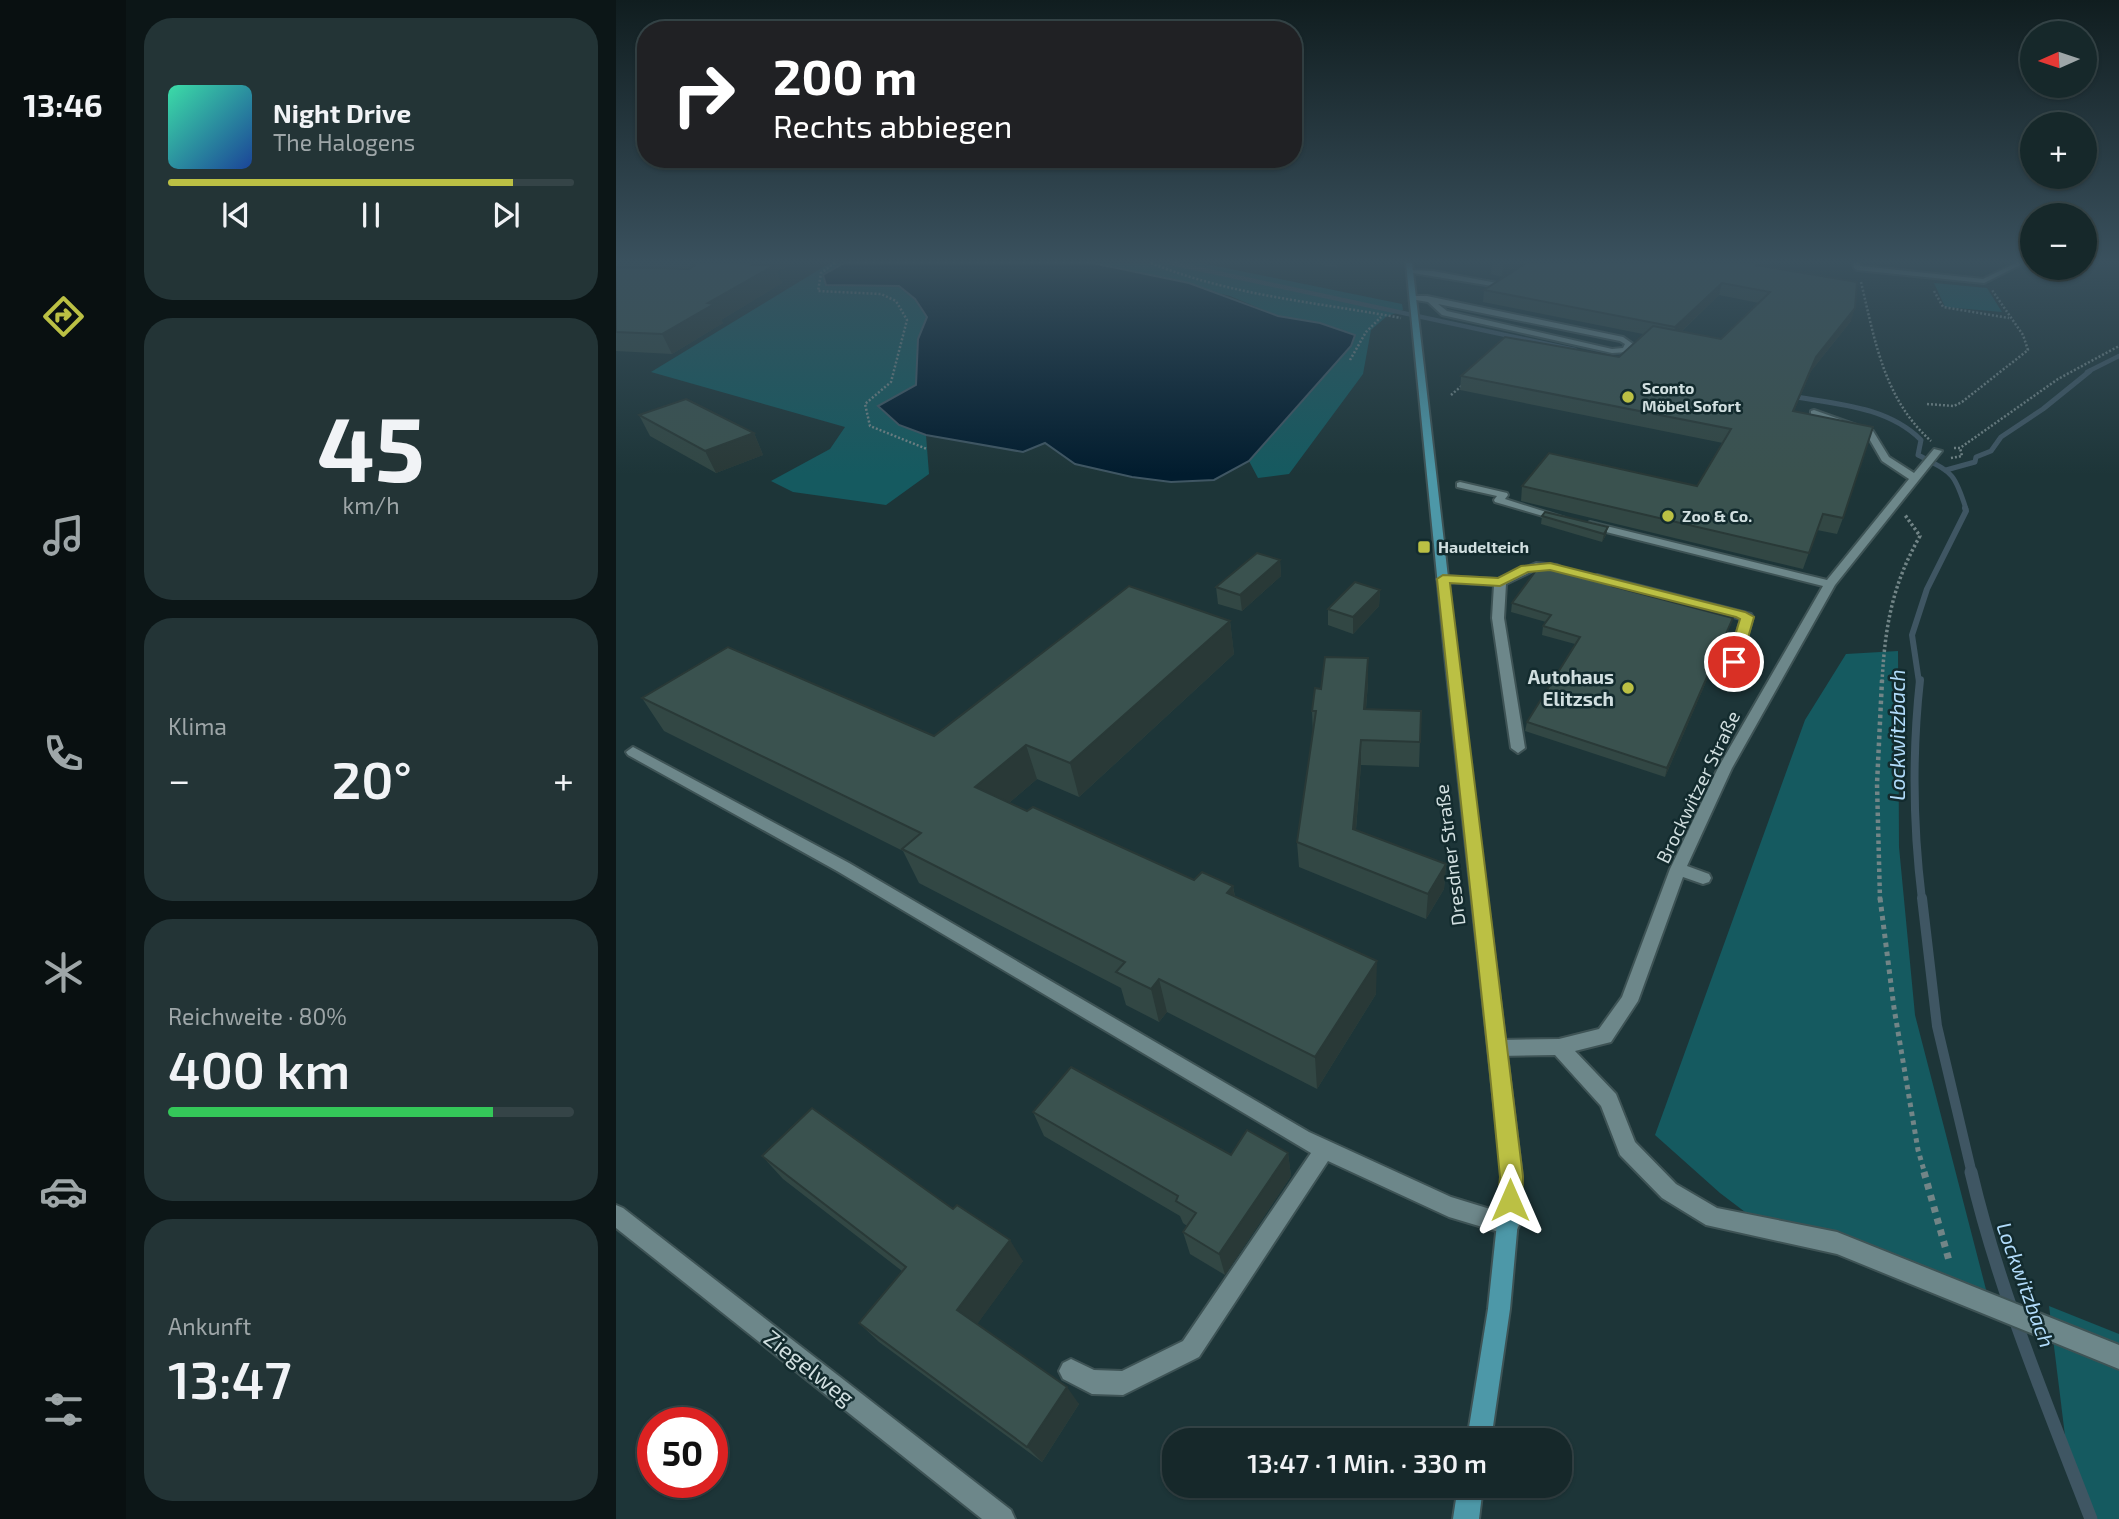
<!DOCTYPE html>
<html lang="de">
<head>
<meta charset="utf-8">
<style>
	body { margin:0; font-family:"Exo 2",sans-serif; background:#233436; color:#f1f3f6; height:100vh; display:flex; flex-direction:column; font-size:26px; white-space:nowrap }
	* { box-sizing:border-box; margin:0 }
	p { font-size:23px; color:#9ea6a8 }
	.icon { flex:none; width:38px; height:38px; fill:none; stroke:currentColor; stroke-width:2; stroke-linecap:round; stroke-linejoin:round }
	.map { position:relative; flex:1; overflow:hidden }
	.drawer { display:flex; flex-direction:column; gap:18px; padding:18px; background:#0c1617; width:490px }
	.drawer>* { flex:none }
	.guide { position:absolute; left:21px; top:21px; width:665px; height:147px; border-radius:28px; box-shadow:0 2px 5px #0004,0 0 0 2px #354447; background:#202124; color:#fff; overflow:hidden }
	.needle { width:46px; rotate:267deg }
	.tools { position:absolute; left:1404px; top:21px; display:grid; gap:14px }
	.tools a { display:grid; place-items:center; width:77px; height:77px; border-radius:50%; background:#16282a; box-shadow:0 2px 5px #0004,0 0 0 2px #354447; font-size:35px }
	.speed { position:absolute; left:21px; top:1407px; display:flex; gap:14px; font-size:35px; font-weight:700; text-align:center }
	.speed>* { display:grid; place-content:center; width:91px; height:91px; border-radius:50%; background:#16282a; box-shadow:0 2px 5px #0004,0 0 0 2px #354447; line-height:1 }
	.speed .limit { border:10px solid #d22; background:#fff; color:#111 }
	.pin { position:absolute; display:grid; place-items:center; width:60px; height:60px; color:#fff; margin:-30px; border:4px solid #fff; border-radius:50%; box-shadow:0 2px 7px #0007 }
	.me { position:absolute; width:77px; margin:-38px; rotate:0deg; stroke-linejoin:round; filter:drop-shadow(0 0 5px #0008) }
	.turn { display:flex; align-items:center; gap:24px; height:147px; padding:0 21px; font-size:32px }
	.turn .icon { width:91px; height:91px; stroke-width:2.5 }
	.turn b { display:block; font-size:49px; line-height:60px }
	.big { font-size:52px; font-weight:600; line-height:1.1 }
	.drawer .widget { flex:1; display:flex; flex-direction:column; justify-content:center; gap:10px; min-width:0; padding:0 24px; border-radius:28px; background:#233436 }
	.drawer .dial { align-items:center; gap:0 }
	.dial b { font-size:91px; line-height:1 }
	.song { display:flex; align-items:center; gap:21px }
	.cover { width:84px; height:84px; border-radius:10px; background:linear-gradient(135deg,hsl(160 70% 55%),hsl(220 70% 35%)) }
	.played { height:7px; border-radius:4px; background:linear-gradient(90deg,#bbc044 85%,#354447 85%) }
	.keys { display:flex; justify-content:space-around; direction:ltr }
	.heat { display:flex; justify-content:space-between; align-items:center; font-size:38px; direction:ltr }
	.charge { height:10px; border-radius:5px; background:linear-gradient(90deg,#34c759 80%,#354447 0) }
	.trip { position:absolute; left:546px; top:1428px; width:410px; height:70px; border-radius:28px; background:#16282a; box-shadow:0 2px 5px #0004,0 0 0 2px #354447; font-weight:600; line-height:70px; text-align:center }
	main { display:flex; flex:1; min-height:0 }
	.dock { display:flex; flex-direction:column; width:126px; justify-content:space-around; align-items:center; background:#091011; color:#9ea6a8 }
	.dock .icon { width:49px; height:49px }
	.dock .on { color:#bbc044 }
	.dock b { font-size:32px; color:#f1f3f6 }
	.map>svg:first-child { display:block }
	.green { fill:#155a60 }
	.water { fill:#011c2e; stroke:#3f5663; stroke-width:2 }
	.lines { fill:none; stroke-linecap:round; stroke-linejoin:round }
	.stream-far5 { stroke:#3f5663; stroke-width:4.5 }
	.stream-far4 { stroke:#3f5663; stroke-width:5 }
	.stream-far3 { stroke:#3f5663; stroke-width:6 }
	.stream-far2 { stroke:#3f5663; stroke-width:8 }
	.stream-far1 { stroke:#3f5663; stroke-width:10 }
	.stream { stroke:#3f5663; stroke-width:13 }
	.service-casing { stroke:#3e5355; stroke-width:4 }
	.minor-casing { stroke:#3e5355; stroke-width:4 }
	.secondary-casing { stroke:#3e5355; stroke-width:4 }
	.path-far4 { stroke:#728587; stroke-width:2.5; stroke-dasharray:2 2; stroke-linecap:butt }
	.path-far3 { stroke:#728587; stroke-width:3.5; stroke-dasharray:2.5 2.5; stroke-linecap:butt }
	.path-far2 { stroke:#728587; stroke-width:4.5; stroke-dasharray:3.5 3.5; stroke-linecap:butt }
	.path-far1 { stroke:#728587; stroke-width:5; stroke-dasharray:4.5 4.5; stroke-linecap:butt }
	.path { stroke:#728587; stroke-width:7; stroke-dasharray:6 6; stroke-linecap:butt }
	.service { fill:#6d878a; fill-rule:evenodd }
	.minor { fill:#6d878a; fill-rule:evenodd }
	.secondary { fill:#4d98a8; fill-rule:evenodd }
	.wall { fill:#324744; fill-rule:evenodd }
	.shaded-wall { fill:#293937 }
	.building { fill:#3a524f; stroke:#293937; stroke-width:2 }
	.route { fill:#bbc044; stroke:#7a7d2c; stroke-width:2 }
	.poi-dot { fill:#bbc044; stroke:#132b2e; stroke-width:2.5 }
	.labels { text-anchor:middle; stroke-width:5; stroke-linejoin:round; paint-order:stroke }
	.far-poi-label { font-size:16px; font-weight:bold; fill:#d1dfe0; stroke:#132b2e; text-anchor:start }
	.poi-label { font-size:19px; font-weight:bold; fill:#d1dfe0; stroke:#132b2e; text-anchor:end }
	.street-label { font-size:19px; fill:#d1dfe0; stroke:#132b2e }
	.water-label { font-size:21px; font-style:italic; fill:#b1dbfa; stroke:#132b2e }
	.near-street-label { font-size:23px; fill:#d1dfe0; stroke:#132b2e }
</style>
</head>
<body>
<main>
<nav class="dock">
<b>13:46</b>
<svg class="icon on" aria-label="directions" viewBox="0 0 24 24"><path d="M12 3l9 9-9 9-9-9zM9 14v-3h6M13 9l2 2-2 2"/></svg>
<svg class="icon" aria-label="music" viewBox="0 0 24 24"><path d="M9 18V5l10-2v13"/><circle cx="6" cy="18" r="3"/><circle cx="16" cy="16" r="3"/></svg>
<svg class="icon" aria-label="phone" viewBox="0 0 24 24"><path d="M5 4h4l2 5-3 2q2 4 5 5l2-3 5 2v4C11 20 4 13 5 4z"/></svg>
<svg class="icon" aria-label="climate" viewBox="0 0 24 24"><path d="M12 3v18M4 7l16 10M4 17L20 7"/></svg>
<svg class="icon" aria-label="car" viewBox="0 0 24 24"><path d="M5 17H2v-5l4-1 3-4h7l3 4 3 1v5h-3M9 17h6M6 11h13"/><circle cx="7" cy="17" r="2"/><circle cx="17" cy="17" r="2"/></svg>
<svg class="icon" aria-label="filters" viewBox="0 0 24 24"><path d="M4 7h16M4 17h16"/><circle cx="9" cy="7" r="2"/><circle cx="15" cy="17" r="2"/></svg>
</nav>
<section class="drawer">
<div class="widget">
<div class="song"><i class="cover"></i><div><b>Night Drive</b><p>The Halogens</p></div></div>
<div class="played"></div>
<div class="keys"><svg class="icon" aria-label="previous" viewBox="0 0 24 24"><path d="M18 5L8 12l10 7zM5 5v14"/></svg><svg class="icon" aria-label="pause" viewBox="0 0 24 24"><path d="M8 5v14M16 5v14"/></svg><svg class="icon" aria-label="next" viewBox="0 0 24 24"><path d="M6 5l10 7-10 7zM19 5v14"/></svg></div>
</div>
<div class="widget dial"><b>45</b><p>km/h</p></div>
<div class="widget"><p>Klima</p>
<div class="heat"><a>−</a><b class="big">20°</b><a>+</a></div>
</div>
<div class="widget"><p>Reichweite · 80%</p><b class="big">400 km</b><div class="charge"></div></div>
<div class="widget"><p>Ankunft</p><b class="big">13:47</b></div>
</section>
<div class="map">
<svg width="1503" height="1519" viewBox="0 0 1503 1519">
	<rect width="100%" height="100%" fill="#1d3538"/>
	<g class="green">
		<path d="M 214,263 L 228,263 L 208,275 L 210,285 L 283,286 L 299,299 L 311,317 L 302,339 L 300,385 L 283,425 L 310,435 L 313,474 L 270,505 L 177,492 L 155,481 L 214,449 L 229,427 L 35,372 Z"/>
		<path d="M 476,263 L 585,263 L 786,304 L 787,310 L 770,317 L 755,330 L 747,374 L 673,474 L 642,478 L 633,461 L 735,346 L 704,323 L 662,316 L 614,296 Z"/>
		<path d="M 1318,283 L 1371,288 L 1386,312 L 1329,307 Z"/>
		<path d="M 1282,651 L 1283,847 L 1299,1015 L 1374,1305 L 1154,1231 L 1104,1193 L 1039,1135 L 1189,720 L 1230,654 Z"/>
		<path d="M 1433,1306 L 1503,1334 L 1503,1519 L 1475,1519 L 1453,1468 Z"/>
	</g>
	<path class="water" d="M 228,263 L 476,263 L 573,283 L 662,316 L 704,323 L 739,335 L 735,346 L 633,461 L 598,480 L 555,482 L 516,477 L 459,464 L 429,443 L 407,452 L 310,435 L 283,425 L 262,406 L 300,385 L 302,339 L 311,317 L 299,299 L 283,286 L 210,285 L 207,275 Z"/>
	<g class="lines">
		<g class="stream-far5">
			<path d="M 555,263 L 959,350"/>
			<path d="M 1471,372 L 1503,356"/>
		</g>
		<g class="stream-far4">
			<path d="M 1174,396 C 1219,404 1271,406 1305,440 L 1302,455 C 1336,473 1338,471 1350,509"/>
			<path d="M 1330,470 L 1359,462 L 1360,457 L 1375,451 L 1385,437 L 1427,409 L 1474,371"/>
		</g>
		<path class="stream-far3" d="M 1303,682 L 1296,635 L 1311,589 L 1350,511 L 1349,508"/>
		<path class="stream-far2" d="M 1304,680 C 1296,753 1297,827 1306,900"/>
		<path class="stream-far1" d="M 1306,898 L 1321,1026 L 1356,1174"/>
		<path class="stream" d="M 1355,1172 C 1383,1291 1431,1405 1475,1519"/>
		<defs>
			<g id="service">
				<path d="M 914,263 L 921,263 L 882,287 L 791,272 L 794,270 L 817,271 L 881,283 Z"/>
				<path d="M 1237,263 L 1243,263 L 1244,266 L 1367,279 L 1400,263 L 1408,263 L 1368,283 L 1241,270 L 1238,268 Z"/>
				<path d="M 796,296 L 811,296 L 1007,337 L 1017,344 L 1013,352 L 996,353 L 826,315 L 812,302 L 794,299 ZM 822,304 L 1004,341 L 1009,344 L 1007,348 L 996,349 L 831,311 Z"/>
				<path d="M 1198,410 L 1257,431 L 1273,457 L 1298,473 L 1318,449 L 1326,451 L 1219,585 L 1116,768 L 1071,866 L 1093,874 L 1095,878 L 1093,882 L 1087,884 L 1067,877 L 1022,1001 L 995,1042 L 959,1051 L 1000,1094 L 1019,1142 L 1060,1184 L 1101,1208 L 1221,1232 L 1503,1345 L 1503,1369 L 1221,1254 L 1090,1225 L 1046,1198 L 1004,1155 L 985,1106 L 939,1055 L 882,1056 L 875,1054 L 873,1048 L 875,1042 L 882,1040 L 943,1039 L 983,1029 L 1006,997 L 1054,869 L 1102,768 L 1207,586 L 970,527 L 969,525 L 974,522 L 1211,580 L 1293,479 L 1266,461 L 1251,435 L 1195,415 L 1195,411 Z"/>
				<path d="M 844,482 L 891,493 L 892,495 L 889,499 L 949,518 L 944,521 L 879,502 L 878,500 L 881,496 L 841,487 L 841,483 Z"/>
				<path d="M 920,563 L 941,565 L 947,568 L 941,571 L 921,569 L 890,584 L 888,618 L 909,748 L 902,753 L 895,748 L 876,618 L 878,585 L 827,582 L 821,579 L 827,576 L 882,579 Z"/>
				<path d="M 981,575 L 1135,614 L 1137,617 L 1116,687 L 1111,688 L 1105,684 L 1125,619 L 977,580 L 975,578 Z"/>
				<path d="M 17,747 L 233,863 L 693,1132 L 835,1197 L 900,1217 L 904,1224 L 900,1231 L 893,1235 L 833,1217 L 712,1161 L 583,1357 L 507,1395 L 476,1394 L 447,1379 L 443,1371 L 447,1363 L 455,1359 L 478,1370 L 506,1371 L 567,1341 L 695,1153 L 221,871 L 12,755 L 10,752 Z"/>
			</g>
			<path id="minor" d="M 0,1205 L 7,1208 L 395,1510 L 399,1519 L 366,1519 L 0,1228 Z"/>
			<g id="secondary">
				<path d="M 790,263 L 796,263 L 841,656 L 906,1176 L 894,1309 L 875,1440 L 851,1440 L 872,1309 L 886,1176 L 829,656 Z"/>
				<path d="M 842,1486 L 867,1486 L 863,1519 L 837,1519 Z"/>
			</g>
		</defs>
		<use href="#service" class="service-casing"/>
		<use href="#minor" class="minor-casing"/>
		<use href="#secondary" class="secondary-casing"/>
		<g class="path-far4">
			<path d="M 219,263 L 205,273 L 202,291 L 265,294 L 280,301 L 291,320 L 275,382 L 249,404 L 254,426 L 311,449"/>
			<path d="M 535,263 C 616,296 700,302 785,318"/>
			<path d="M 1245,282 C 1259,341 1268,399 1315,441"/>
			<path d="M 1318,291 L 1327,307 L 1393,318"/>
			<path d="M 734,360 L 750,332 L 765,317"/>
			<path d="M 835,395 L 848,384"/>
			<path d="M 1311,404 L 1338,406 L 1346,402 L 1412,350 L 1407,335 L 1376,290"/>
			<path d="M 1338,448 L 1344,448 L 1442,379 L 1503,346"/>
			<path d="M 1335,458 L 1346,456 L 1344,448"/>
		</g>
		<path class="path-far3" d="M 1266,682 C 1269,627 1276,585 1304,536 L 1289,515"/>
		<path class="path-far2" d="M 1264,900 L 1261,784 L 1266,680"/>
		<path class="path-far1" d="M 1264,898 L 1278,1008 L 1302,1150 L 1309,1174"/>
		<path class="path" d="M 1308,1172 L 1334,1264"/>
		<use href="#service" class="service"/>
		<use href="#minor" class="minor"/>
		<use href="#secondary" class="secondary"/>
	</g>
	<g class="wall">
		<path d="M 0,263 L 177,263 L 161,272 L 166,283 L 105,320 L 107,323 L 56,354 L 0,351 Z"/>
		<path d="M 696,263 L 732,263 L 721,268 Z"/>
		<path d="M 874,263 L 909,263 L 886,277 L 875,274 L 876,263 Z"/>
		<path d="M 1152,263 L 1149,266 L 1235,321 L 1195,371 L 1178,411 L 1227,518 L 1221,534 L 1201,530 L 1187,569 L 905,501 L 906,486 L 1081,486 L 1107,443 L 844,390 L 845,376 L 1003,357 L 1027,334 L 867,302 L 868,290 ZM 1103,295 L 1143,303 L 1105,339 L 1066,331 Z"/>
		<path d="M 23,415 L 138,433 L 147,455 L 100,473 L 34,436 Z"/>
		<path d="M 926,516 L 990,535 L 986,542 L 925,524 Z"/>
		<path d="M 664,560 L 665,576 L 626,611 L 602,604 L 600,587 Z"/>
		<path d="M 997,586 L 1117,618 L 1114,626 L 1049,777 L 909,731 L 911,722 L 959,644 L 926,635 L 927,626 L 930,622 L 895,612 L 896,603 Z"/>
		<path d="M 764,590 L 763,606 L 737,634 L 712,625 L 712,609 Z"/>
		<path d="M 614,621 L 618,654 L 463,797 L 421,779 L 393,803 L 578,880 L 617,886 L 619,897 L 760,994 L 701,1089 L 551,1012 L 543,1022 L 510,1005 L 505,988 L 303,883 L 287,851 L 48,731 L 26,698 L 318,736 Z"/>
		<path d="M 752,683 L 750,709 L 805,711 L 803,767 L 745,765 L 740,830 L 830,864 L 828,889 L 810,919 L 683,867 L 681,842 L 697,735 L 696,711 L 705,689 Z"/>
		<path d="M 417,1112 L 615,1155 L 672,1153 L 675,1176 L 609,1275 L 574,1254 L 567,1232 L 571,1226 L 567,1223 L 564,1216 L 428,1136 Z"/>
		<path d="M 146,1156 L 407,1261 L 361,1324 L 463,1404 L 426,1462 L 263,1342 L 243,1323 L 286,1271 L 167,1179 Z"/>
	</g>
	<g class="shaded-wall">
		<path d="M 139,263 L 177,263 L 161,272 L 166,283 L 105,320 L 107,323 L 56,354 L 46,334 L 92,303 Z"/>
		<path d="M 721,263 L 732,263 L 721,268 Z"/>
		<path d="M 891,263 L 909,263 L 886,277 L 887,265 Z"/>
		<path d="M 1142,263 L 1152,263 L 1137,277 L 1140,265 Z"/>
		<path d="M 1106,283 L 1103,295 L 1056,340 L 1059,327 Z"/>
		<path d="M 1239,308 L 1235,321 L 1195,371 L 1172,425 L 1177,411 L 1200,357 Z"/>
		<path d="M 138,433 L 147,455 L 100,473 L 89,451 Z"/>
		<path d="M 992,527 L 990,535 L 986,542 L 988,534 Z"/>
		<path d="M 664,560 L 665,576 L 626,611 L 624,595 Z"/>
		<path d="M 764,590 L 763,606 L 737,634 L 737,617 Z"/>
		<path d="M 1117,618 L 1114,626 L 1049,777 L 1051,768 Z"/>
		<path d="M 614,621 L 618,654 L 463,797 L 454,763 Z"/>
		<path d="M 752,658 L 752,683 L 748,734 L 748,709 Z"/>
		<path d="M 745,740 L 745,765 L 738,854 L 737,829 Z"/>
		<path d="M 410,745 L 421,779 L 372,821 L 359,787 Z"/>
		<path d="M 830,864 L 828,889 L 810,919 L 812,894 Z"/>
		<path d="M 617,886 L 622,920 L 611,893 Z"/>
		<path d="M 761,961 L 760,994 L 701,1089 L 699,1057 Z"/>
		<path d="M 543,979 L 551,1012 L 543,1022 L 535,989 Z"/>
		<path d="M 672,1153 L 675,1176 L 609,1275 L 603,1254 Z"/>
		<path d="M 394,1240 L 407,1261 L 357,1330 L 341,1310 Z"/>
		<path d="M 451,1387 L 463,1404 L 426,1462 L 411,1447 Z"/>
	</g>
	<g class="building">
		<path d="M 77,263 L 139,263 L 136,265 L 159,265 L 92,303 L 98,304 L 46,334 L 0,332 L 0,267 L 73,269 L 79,265 Z"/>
		<path d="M 910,263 L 1142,263 L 1140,265 L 1241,282 L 1239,308 L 1200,357 L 1177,411 L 1257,427 L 1227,518 L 1207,514 L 1193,553 L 906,486 L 933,453 L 1081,486 L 1115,429 L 845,376 L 889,337 L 1003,357 L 1037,326 L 1105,339 L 1154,292 L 1106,283 L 1059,327 L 868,290 Z"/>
		<path d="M 70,399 L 138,433 L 89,451 L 23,415 Z"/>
		<path d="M 929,512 L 992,527 L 988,534 L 926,516 Z"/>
		<path d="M 641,553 L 664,560 L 624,595 L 600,587 Z"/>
		<path d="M 930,564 L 998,582 L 996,586 L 1117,618 L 1051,768 L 911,722 L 964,637 L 927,626 L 935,615 L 896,603 L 924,565 Z"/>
		<path d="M 739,582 L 764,590 L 737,617 L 712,609 Z"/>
		<path d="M 513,586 L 614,621 L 454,763 L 410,745 L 359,787 L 411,811 L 417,807 L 578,880 L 586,872 L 617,886 L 611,893 L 761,961 L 699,1057 L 543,979 L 535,989 L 500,972 L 509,962 L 286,849 L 305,833 L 26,698 L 112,647 L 318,736 Z"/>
		<path d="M 709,657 L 752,658 L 748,709 L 805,711 L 804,742 L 745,740 L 737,829 L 830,864 L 812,894 L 681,842 L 700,711 L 696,711 L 699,688 L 705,689 Z"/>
		<path d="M 455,1067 L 615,1155 L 631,1130 L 672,1153 L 603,1254 L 567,1232 L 580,1213 L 560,1201 L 562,1196 L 417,1112 Z"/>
		<path d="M 196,1108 L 337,1209 L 341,1205 L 394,1240 L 341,1310 L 451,1387 L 411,1447 L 243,1323 L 290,1267 L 146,1156 Z"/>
	</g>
	<linearGradient id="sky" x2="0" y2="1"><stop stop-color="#101d1f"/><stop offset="0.55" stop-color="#3a515e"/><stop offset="1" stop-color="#3a515e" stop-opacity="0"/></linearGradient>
	<rect width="1503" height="475" fill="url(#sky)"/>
	<path class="route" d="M 934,563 L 1129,612 L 1138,617 L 1125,662 L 1118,666 L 1111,662 L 1124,619 L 1120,617 L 934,570 L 912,572 L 884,586 L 834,583 L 907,1177 L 906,1200 L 903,1208 L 894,1212 L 886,1208 L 882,1200 L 884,1177 L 874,1074 L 821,579 L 827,575 L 882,578 L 905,566 Z"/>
	<g class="poi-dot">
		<circle cx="1012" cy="397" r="7"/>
		<circle cx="1052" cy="516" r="7"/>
		<rect x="801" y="540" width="14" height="14" rx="3.5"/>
		<circle cx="1012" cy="688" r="7"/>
	</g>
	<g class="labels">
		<g class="far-poi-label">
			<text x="1026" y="394">Sconto<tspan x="1026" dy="18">Möbel Sofort</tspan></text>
			<text x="1066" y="522">Zoo &amp; Co.</text>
			<text x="822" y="553">Haudelteich</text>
		</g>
		<g class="poi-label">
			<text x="998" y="684">Autohaus<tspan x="998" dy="22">Elitzsch</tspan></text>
		</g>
		<g class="street-label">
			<text transform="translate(1082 787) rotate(-64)" y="7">Brockwitzer Straße</text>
			<text transform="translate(834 855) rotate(-97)" y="7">Dresdner Straße</text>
		</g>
		<g class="water-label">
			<text transform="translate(1282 735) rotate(-90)" y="7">Lockwitzbach</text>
			<text transform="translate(1409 1285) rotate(70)" y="7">Lockwitzbach</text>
		</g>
		<g class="near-street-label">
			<text transform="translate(193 1368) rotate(38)" y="8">Ziegelweg</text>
		</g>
	</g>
</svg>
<div class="tools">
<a><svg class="needle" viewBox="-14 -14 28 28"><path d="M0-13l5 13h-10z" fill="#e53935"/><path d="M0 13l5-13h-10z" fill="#9ea6a8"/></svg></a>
<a>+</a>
<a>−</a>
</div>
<div class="speed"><div class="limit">50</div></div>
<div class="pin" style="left:1118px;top:662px;background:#d93025"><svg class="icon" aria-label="arrive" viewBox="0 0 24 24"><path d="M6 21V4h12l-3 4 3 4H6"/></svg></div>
<svg class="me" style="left:894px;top:1200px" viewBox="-20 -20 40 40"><path d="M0-17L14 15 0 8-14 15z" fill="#bbc044" stroke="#fff" stroke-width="4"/></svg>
<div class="trip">13:47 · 1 Min. · 330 m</div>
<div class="guide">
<div class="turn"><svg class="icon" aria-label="right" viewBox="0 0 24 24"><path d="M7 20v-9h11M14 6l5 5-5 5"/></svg><div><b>200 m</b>Rechts abbiegen</div></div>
</div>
</div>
</main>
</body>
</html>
